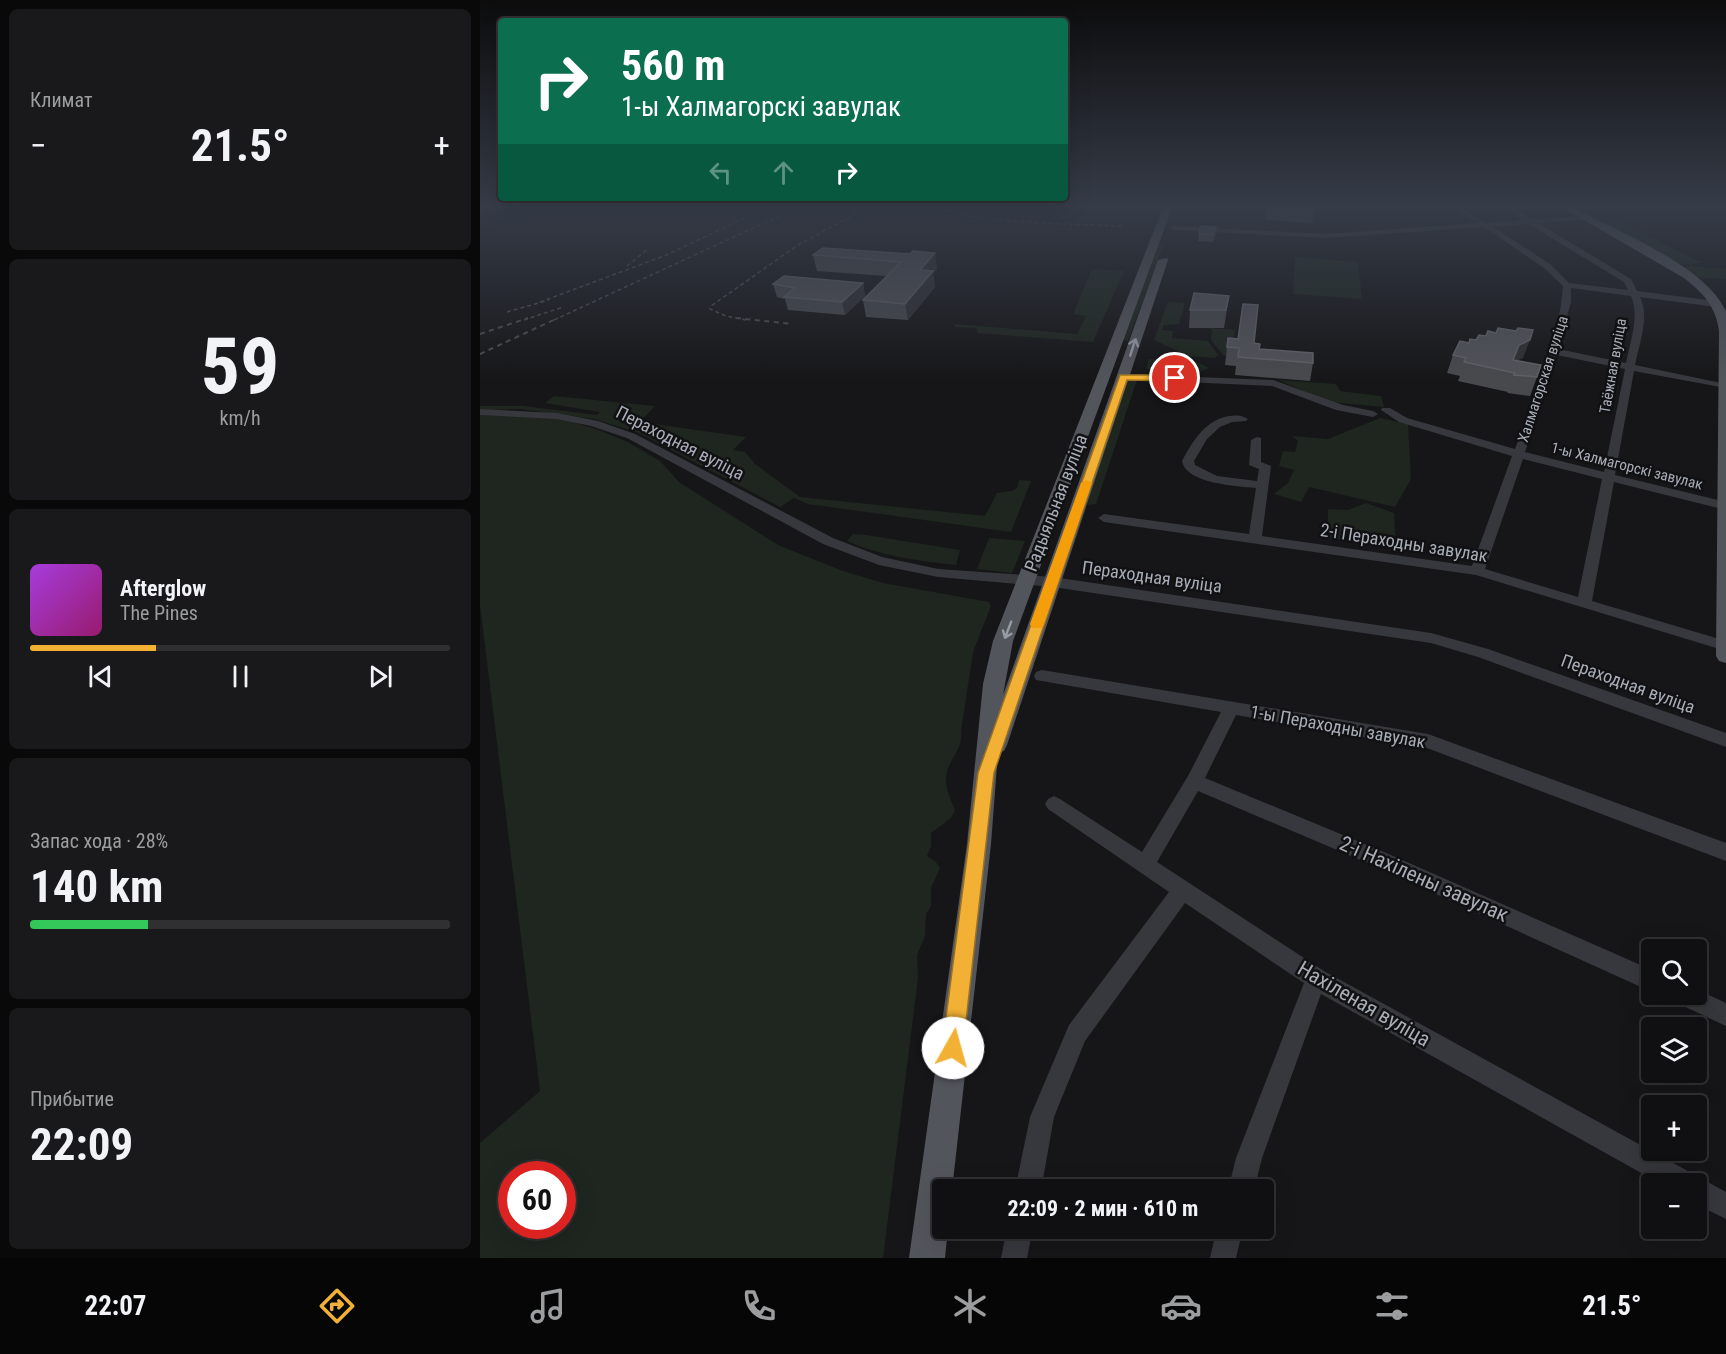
<!DOCTYPE html>
<html lang="ru">
<head>
<meta charset="utf-8">
<style>
	body { margin:0; font-family:"Roboto Condensed",sans-serif; background:#19191b; color:#f1f3f6; height:100vh; display:flex; flex-direction:column; font-size:22px; white-space:nowrap }
	* { box-sizing:border-box; margin:0 }
	p { font-size:20px; color:#9c9d9f }
	.icon { flex:none; width:33px; height:33px; fill:none; stroke:currentColor; stroke-width:2; stroke-linecap:round; stroke-linejoin:round }
	.map { position:relative; flex:1; overflow:hidden }
	.drawer { display:flex; flex-direction:column; gap:9px; padding:9px; background:#09090a; width:480px }
	.drawer>* { flex:none }
	.banner { position:absolute; left:18px; top:18px; width:570px; height:183px; border-radius:6px; box-shadow:0 6px 24px #0002,0 0 0 2px #303032; background:#0b6e4f; color:#fff; overflow:hidden }
	.buttons { position:absolute; left:1161px; top:939px; display:grid; gap:12px }
	.buttons a { display:grid; place-items:center; width:66px; height:66px; border-radius:6px; background:#101012; box-shadow:0 6px 24px #0002,0 0 0 2px #303032; font-size:30px }
	.speed { position:absolute; left:18px; top:1161px; display:flex; gap:12px; font-size:30px; font-weight:700; text-align:center }
	.speed>* { display:grid; place-content:center; width:78px; height:78px; border-radius:50%; background:#101012; box-shadow:0 6px 24px #0002,0 0 0 2px #303032; line-height:1 }
	.speed .limit { border:9px solid #d22; background:#fff; color:#111 }
	.pin { position:absolute; display:grid; place-items:center; width:51px; height:51px; color:#fff; margin:-26px; border:3px solid #fff; border-radius:50%; box-shadow:0 2px 6px #0007 }
	.me { position:absolute; width:66px; margin:-33px; rotate:7deg; stroke-linejoin:round; filter:drop-shadow(0 0 4px #0008) }
	.turn { display:flex; align-items:center; gap:21px; height:126px; padding:0 24px; font-size:27px }
	.turn .icon { width:78px; height:78px; stroke-width:2.5 }
	.turn b { display:block; font-size:42px; line-height:51px }
	.lanes { display:flex; align-items:center; height:57px; padding:0 24px; background:#0003; justify-content:center; gap:30px; direction:ltr }
	.lanes .off { opacity:.35 }
	.big { font-size:45px; font-weight:700; line-height:1.1 }
	.drawer .card { flex:1; display:flex; flex-direction:column; justify-content:center; gap:9px; min-width:0; padding:0 21px; border-radius:9px; background:#19191b }
	.drawer .dial { align-items:center; gap:0 }
	.dial b { font-size:78px; line-height:1 }
	.song { display:flex; align-items:center; gap:18px }
	.cover { width:72px; height:72px; border-radius:9px; background:linear-gradient(135deg,hsl(280 70% 55%),hsl(320 70% 35%)) }
	.played { height:6px; border-radius:3px; background:linear-gradient(90deg,#f2b134 30%,#303032 30%) }
	.keys { display:flex; justify-content:space-around; direction:ltr }
	.heat { display:flex; justify-content:space-between; align-items:center; font-size:33px; direction:ltr }
	.charge { height:9px; border-radius:4px; background:linear-gradient(90deg,#34c759 28%,#303032 0) }
	.trip { position:absolute; left:452px; top:1179px; width:342px; height:60px; border-radius:6px; background:#101012; box-shadow:0 6px 24px #0002,0 0 0 2px #303032; font-weight:700; line-height:60px; text-align:center }
	.menu { display:flex; height:96px; justify-content:space-around; align-items:center; background:#060607; color:#9c9d9f }
	.menu .icon { width:42px; height:42px }
	.menu .active { color:#f2b134 }
	.menu b { font-size:27px; color:#f1f3f6 }
	main { display:flex; flex:1; min-height:0 }
	.map>svg:first-child { display:block }
	.green { fill:#1e261f; fill-rule:evenodd }
	.lines { fill:none; stroke-linecap:round; stroke-linejoin:round }
	.minor { fill:#37383d; fill-rule:evenodd }
	.major { fill:#53555c; fill-rule:evenodd }
	.rail-far1 { stroke:#4a4c52; stroke-width:1.5; stroke-dasharray:4 3; stroke-linecap:butt }
	.rail { stroke:#4a4c52; stroke-width:2; stroke-dasharray:5 4.5; stroke-linecap:butt }
	.wall { fill:#47494d }
	.shaded-wall { fill:#2f3033 }
	.building { fill:#525359; stroke:#5f6168; stroke-width:1.5 }
	.oneway { stroke:#979ba6 }
	.route { fill:#f2b134; stroke:#9d7322; stroke-width:1.5 }
	.slow { fill:#f59e0b }
	.labels { text-anchor:middle; stroke-width:5; stroke-linejoin:round; paint-order:stroke }
	.far-street-label { font-size:15px; fill:#a8adb8; stroke:#111113 }
	.street-label { font-size:18px; fill:#a8adb8; stroke:#111113 }
	.near-street-label { font-size:21px; fill:#a8adb8; stroke:#111113 }
</style>
</head>
<body>
<main>
<section class="drawer">
<div class="card"><p>Климат</p>
<div class="heat"><a>−</a><b class="big">21.5°</b><a>+</a></div>
</div>
<div class="card dial"><b>59</b><p>km/h</p></div>
<div class="card">
<div class="song"><i class="cover"></i><div><b>Afterglow</b><p>The Pines</p></div></div>
<div class="played"></div>
<div class="keys"><svg class="icon" aria-label="previous" viewBox="0 0 24 24"><path d="M18 5L8 12l10 7zM5 5v14"/></svg><svg class="icon" aria-label="pause" viewBox="0 0 24 24"><path d="M8 5v14M16 5v14"/></svg><svg class="icon" aria-label="next" viewBox="0 0 24 24"><path d="M6 5l10 7-10 7zM19 5v14"/></svg></div>
</div>
<div class="card"><p>Запас хода · 28%</p><b class="big">140 km</b><div class="charge"></div></div>
<div class="card"><p>Прибытие</p><b class="big">22:09</b></div>
</section>
<div class="map">
<svg width="1246" height="1258" viewBox="0 0 1246 1258">
	<rect width="100%" height="100%" fill="#161618"/>
	<g class="green">
		<path d="M 1109,212 L 1122,212 L 1222,263 L 1197,265 L 1104,214 Z"/>
		<path d="M 678,243 L 684,243 L 648,341 L 642,340 Z"/>
		<path d="M 815,257 L 878,262 L 882,299 L 813,294 Z"/>
		<path d="M 1211,266 L 1246,269 L 1246,279 L 1217,277 L 1201,268 Z"/>
		<path d="M 612,269 L 644,271 L 613,342 L 498,333 L 496,328 L 475,327 L 475,324 L 597,334 L 606,316 L 593,314 Z"/>
		<path d="M 688,302 L 705,303 L 699,324 L 684,325 L 682,330 L 693,331 L 692,338 L 728,341 L 738,355 L 735,358 L 708,356 L 674,340 Z"/>
		<path d="M 728,328 L 755,330 L 752,356 L 743,355 L 731,340 L 732,330 Z"/>
		<path d="M 669,359 L 717,362 L 729,368 L 716,373 L 666,369 Z"/>
		<path d="M 647,380 L 657,380 L 616,504 L 608,505 L 610,491 Z"/>
		<path d="M 798,380 L 856,384 L 860,391 L 901,396 L 904,407 L 850,402 Z"/>
		<path d="M 74,396 L 175,406 L 160,422 L 266,437 L 253,450 L 265,452 L 275,464 L 320,497 L 505,516 L 517,493 L 532,491 L 537,488 L 539,480 L 551,481 L 531,532 L 328,504 L 314,498 L 300,507 L 159,433 L 114,419 L 40,409 L 0,410 L 0,406 L 44,406 L 117,415 L 120,412 L 65,403 Z"/>
		<path d="M 0,415 L 78,418 L 113,428 L 148,442 L 180,461 L 199,482 L 298,545 L 363,571 L 403,583 L 509,602 L 511,606 L 493,652 L 481,731 C 484,749 468,759 466,777 C 465,788 471,800 475,810 L 471,818 L 451,833 L 451,846 L 447,856 L 456,862 L 460,868 L 451,888 L 451,906 L 446,914 L 445,936 L 437,955 L 438,978 L 403,1258 L 0,1258 L 0,1143 L 60,1091 L 0,605 ZM 32,1174 L 82,1174 L 82,1226 L 32,1226 Z"/>
		<path d="M 900,418 L 928,424 L 931,479 L 915,507 L 829,487 L 821,502 L 794,494 L 808,483 L 814,470 L 799,466 L 803,451 L 815,452 L 818,441 L 812,436 L 848,439 Z"/>
		<path d="M 886,503 L 914,513 L 916,547 L 848,538 L 848,509 L 868,510 Z"/>
		<path d="M 373,534 L 386,535 L 480,550 L 476,565 C 439,561 400,556 367,541 Z"/>
		<path d="M 509,538 L 545,541 L 532,573 L 497,569 Z"/>
	</g>
	<g class="lines">
		<g class="minor">
			<path d="M 969,205 L 977,205 L 1006,223 L 1043,220 L 1020,205 L 1028,205 L 1052,219 L 1107,216 L 1104,220 L 1058,223 L 1151,279 L 1157,291 L 1236,301 L 1240,304 L 1236,307 L 1160,297 C 1170,317 1159,344 1155,365 L 1246,384 L 1246,388 L 1154,371 L 1135,475 L 1246,502 L 1246,510 L 1134,482 L 1112,601 L 1246,641 L 1246,651 L 996,575 L 624,522 L 618,518 L 624,514 L 769,534 L 776,488 C 757,486 706,484 702,461 C 713,441 725,420 749,416 C 756,415 762,415 768,419 L 766,421 L 752,422 L 740,427 L 727,439 L 714,461 L 715,465 L 737,476 L 777,481 L 779,469 L 769,465 L 771,440 L 777,437 L 781,438 L 781,462 L 791,466 L 782,536 L 992,566 L 1032,456 L 919,422 L 901,410 L 902,408 L 910,408 L 927,418 L 1035,449 C 1052,401 1080,337 1083,286 L 1064,268 L 1004,227 L 846,238 L 694,230 L 690,228 L 694,226 L 846,234 L 997,223 ZM 1049,224 L 1144,282 L 1148,290 L 1089,283 L 1070,264 L 1013,227 ZM 1091,288 L 1151,296 C 1160,316 1150,342 1146,363 L 1078,349 L 1091,302 ZM 1077,355 L 1145,369 L 1124,472 L 1045,452 ZM 1043,459 L 1122,479 L 1098,597 L 1005,569 Z"/>
			<path d="M 643,374 L 793,380 L 863,405 L 893,411 L 898,414 L 893,417 L 856,410 L 792,386 L 639,379 L 638,377 Z"/>
			<path d="M 0,409 L 77,413 L 118,421 L 155,434 L 353,538 L 402,557 L 458,569 L 573,577 L 951,633 L 1008,649 L 1246,733 L 1246,747 L 998,657 L 951,643 L 573,587 L 458,577 L 399,565 L 343,544 L 147,438 L 111,426 L 77,419 L 0,415 Z"/>
			<path d="M 562,670 L 948,734 L 1246,843 L 1246,861 L 947,748 L 756,715 L 725,778 L 904,852 L 1172,970 L 1172,992 L 890,864 L 718,791 L 677,862 L 844,971 L 1246,1192 L 1246,1219 L 1216,1204 L 1216,1184 L 1181,1184 L 841,994 L 782,1158 L 774,1190 L 748,1190 L 756,1158 L 824,983 L 705,903 L 605,1041 L 574,1117 L 561,1190 L 535,1190 L 550,1117 L 589,1025 L 689,892 L 568,809 L 565,804 L 568,799 L 574,796 L 580,799 L 662,852 L 708,776 L 741,712 L 556,680 L 554,676 L 556,672 Z"/>
			<path d="M 1216,989 L 1246,1003 L 1246,1026 L 1195,1002 L 1192,994 L 1216,994 Z"/>
			<path d="M 527,1228 L 553,1228 L 547,1258 L 521,1258 Z"/>
			<path d="M 737,1228 L 763,1228 L 756,1258 L 730,1258 Z"/>
		</g>
		<g class="major">
			<path d="M 684,205 L 693,205 L 533,641 L 523,695 L 678,260 L 687,258 L 688,260 L 527,745 L 524,751 L 518,753 L 511,844 L 472,1190 L 462,1190 L 462,1228 L 468,1228 L 465,1258 L 429,1258 L 487,844 L 503,684 L 513,641 Z"/>
			<path d="M 1078,205 L 1089,205 C 1134,231 1223,263 1246,311 L 1246,663 L 1239,661 L 1236,656 L 1239,331 C 1236,306 1223,293 1204,278 Z"/>
		</g>
		<g class="rail-far1">
			<path d="M 444,205 C 508,225 575,223 642,226"/>
			<path d="M 404,207 L 406,205"/>
			<path d="M 147,266 L 169,248"/>
			<path d="M 60,302 L 184,256 L 293,205"/>
			<path d="M 27,312 L 69,300"/>
			<path d="M 44,320 L 83,307"/>
			<path d="M 74,320 L 323,205"/>
			<path d="M 266,320 L 246,316 L 230,309 L 231,306 L 318,245 L 392,205"/>
		</g>
		<g class="rail">
			<path d="M 256,318 L 312,324"/>
			<path d="M 0,334 L 48,318"/>
			<path d="M 0,354 L 78,318"/>
		</g>
	</g>
	<g class="wall">
		<path d="M 787,205 L 834,210 L 832,223 L 785,220 Z"/>
		<path d="M 719,234 L 736,234 L 733,242 L 718,241 Z"/>
		<path d="M 343,248 L 457,268 L 453,274 L 455,287 L 428,320 L 386,317 L 383,300 L 407,276 L 337,271 L 333,255 Z"/>
		<path d="M 383,283 L 385,296 L 365,315 L 308,310 L 305,299 L 297,297 L 293,284 Z"/>
		<path d="M 749,296 L 744,328 L 709,328 L 710,310 Z"/>
		<path d="M 748,338 L 774,343 L 779,349 L 833,363 L 830,381 L 755,375 L 756,366 L 745,365 Z"/>
		<path d="M 973,355 L 1043,358 L 1037,360 L 1057,377 L 1050,396 L 1027,393 L 1028,392 L 978,381 L 980,376 L 967,373 Z"/>
	</g>
	<g class="shaded-wall">
		<path d="M 736,227 L 736,234 L 733,242 L 733,235 Z"/>
		<path d="M 455,253 L 457,268 L 453,274 L 455,287 L 428,320 L 425,304 L 440,270 Z"/>
		<path d="M 383,283 L 385,296 L 365,315 L 362,302 Z"/>
		<path d="M 1050,340 L 1043,358 L 1032,363 L 1026,378 L 1039,345 Z"/>
	</g>
	<g class="building">
		<path d="M 787,205 L 834,205 L 834,210 L 787,207 Z"/>
		<path d="M 721,226 L 736,227 L 733,235 L 719,234 Z"/>
		<path d="M 343,248 L 430,254 L 433,251 L 455,253 L 440,270 L 453,271 L 425,304 L 383,300 L 421,262 L 333,255 Z"/>
		<path d="M 304,276 L 383,283 L 362,302 L 304,297 L 315,288 L 293,284 Z"/>
		<path d="M 714,293 L 749,296 L 746,310 L 710,310 Z"/>
		<path d="M 763,304 L 778,305 L 774,343 L 780,344 L 779,349 L 833,353 L 833,363 L 758,357 L 759,348 L 747,347 L 748,338 L 758,339 Z"/>
		<path d="M 1018,328 L 1036,331 L 1038,328 L 1053,330 L 1050,340 L 1039,345 L 1033,360 L 1061,365 L 1057,377 L 1034,375 L 1035,373 L 984,362 L 986,358 L 973,355 L 980,341 L 989,343 L 990,339 L 996,340 L 999,335 L 1006,336 L 1008,331 L 1016,333 Z"/>
	</g>
	<defs><path id="oneway-shaft" d="M-6 0H5M1.5-3L5.5 0L1.5 3" fill="none" stroke-width="1.6" stroke-linecap="round" stroke-linejoin="round" transform="scale(1.5)"/></defs>
	<g class="oneway">
		<use href="#oneway-shaft" transform="translate(653 347) rotate(-72)"/>
		<use href="#oneway-shaft" transform="translate(528 630) rotate(111)"/>
	</g>
	<linearGradient id="sky" x2="0" y2="1"><stop stop-color="#0c0c0d"/><stop offset="0.54" stop-color="#363c48"/><stop offset="1" stop-color="#363c48" stop-opacity="0"/></linearGradient>
	<rect width="1246" height="381" fill="url(#sky)"/>
	<path class="route" d="M 640,375 L 695,375 L 700,378 L 695,381 L 647,380 L 514,773 L 483,1048 L 480,1056 L 473,1059 L 465,1056 L 462,1048 L 498,773 Z"/>
	<path class="slow" d="M 606,480 L 612,483 L 564,624 L 562,628 L 552,628 L 550,624 L 601,483 Z"/>
	<g class="labels">
		<g class="far-street-label">
			<text transform="translate(1133 366) rotate(-80)" y="5">Таёжная вуліца</text>
			<text transform="translate(1063 379) rotate(-72)" y="5">Халмагорская вуліца</text>
			<text transform="translate(1147 466) rotate(14)" y="5">1-ы Халмагорскі завулак</text>
		</g>
		<g class="street-label">
			<text transform="translate(200 443) rotate(27)" y="6">Пераходная вуліца</text>
			<text transform="translate(576 503) rotate(-69)" y="6">Радыяльная вуліца</text>
			<text transform="translate(924 543) rotate(9)" y="6">2-і Пераходны завулак</text>
			<text transform="translate(672 577) rotate(8)" y="6">Пераходная вуліца</text>
			<text transform="translate(1148 684) rotate(20)" y="6">Пераходная вуліца</text>
			<text transform="translate(858 727) rotate(10)" y="6">1-ы Пераходны завулак</text>
		</g>
		<g class="near-street-label">
			<text transform="translate(944 879) rotate(24)" y="7">2-і Нахілены завулак</text>
			<text transform="translate(884 1004) rotate(30)" y="7">Нахіленая вуліца</text>
		</g>
	</g>
</svg>
<div class="buttons">
<a><svg class="icon" aria-label="search" viewBox="0 0 24 24"><circle cx="10" cy="10" r="6"/><path d="M15 15l6 6"/></svg></a>
<a><svg class="icon" aria-label="layers" viewBox="0 0 24 24"><path d="M12 4l9 5-9 5-9-5zM3 14l9 5 9-5"/></svg></a>
<a>+</a>
<a>−</a>
</div>
<div class="speed"><div class="limit">60</div></div>
<div class="pin" style="left:695px;top:378px;background:#d93025"><svg class="icon" aria-label="arrive" viewBox="0 0 24 24"><path d="M6 21V4h12l-3 4 3 4H6"/></svg></div>
<svg class="me" style="left:473px;top:1048px" viewBox="-20 -20 40 40"><circle r="19" fill="#fff"/><path d="M0-13L10 11 0 6-10 11z" fill="#f2b134"/></svg>
<div class="trip">22:09 · 2 мин · 610 m</div>
<div class="banner">
<div class="turn"><svg class="icon" aria-label="right" viewBox="0 0 24 24"><path d="M7 20v-9h11M14 6l5 5-5 5"/></svg><div><b>560 m</b>1-ы Халмагорскі завулак</div></div>
<div class="lanes"><svg class="icon off" aria-label="left" viewBox="0 0 24 24"><path d="M17 20v-9H6M10 6l-5 5 5 5"/></svg><svg class="icon off" aria-label="ahead" viewBox="0 0 24 24"><path d="M12 20V5M6 11l6-6 6 6"/></svg><svg class="icon" aria-label="right" viewBox="0 0 24 24"><path d="M7 20v-9h11M14 6l5 5-5 5"/></svg></div>
</div>
</div>
</main>
<nav class="menu">
<b>22:07</b>
<svg class="icon active" aria-label="directions" viewBox="0 0 24 24"><path d="M12 3l9 9-9 9-9-9zM9 14v-3h6M13 9l2 2-2 2"/></svg>
<svg class="icon" aria-label="music" viewBox="0 0 24 24"><path d="M9 18V5l10-2v13"/><circle cx="6" cy="18" r="3"/><circle cx="16" cy="16" r="3"/></svg>
<svg class="icon" aria-label="phone" viewBox="0 0 24 24"><path d="M5 4h4l2 5-3 2q2 4 5 5l2-3 5 2v4C11 20 4 13 5 4z"/></svg>
<svg class="icon" aria-label="climate" viewBox="0 0 24 24"><path d="M12 3v18M4 7l16 10M4 17L20 7"/></svg>
<svg class="icon" aria-label="car" viewBox="0 0 24 24"><path d="M5 17H2v-5l4-1 3-4h7l3 4 3 1v5h-3M9 17h6M6 11h13"/><circle cx="7" cy="17" r="2"/><circle cx="17" cy="17" r="2"/></svg>
<svg class="icon" aria-label="filters" viewBox="0 0 24 24"><path d="M4 7h16M4 17h16"/><circle cx="9" cy="7" r="2"/><circle cx="15" cy="17" r="2"/></svg>
<b>21.5°</b>
</nav>
</body>
</html>
